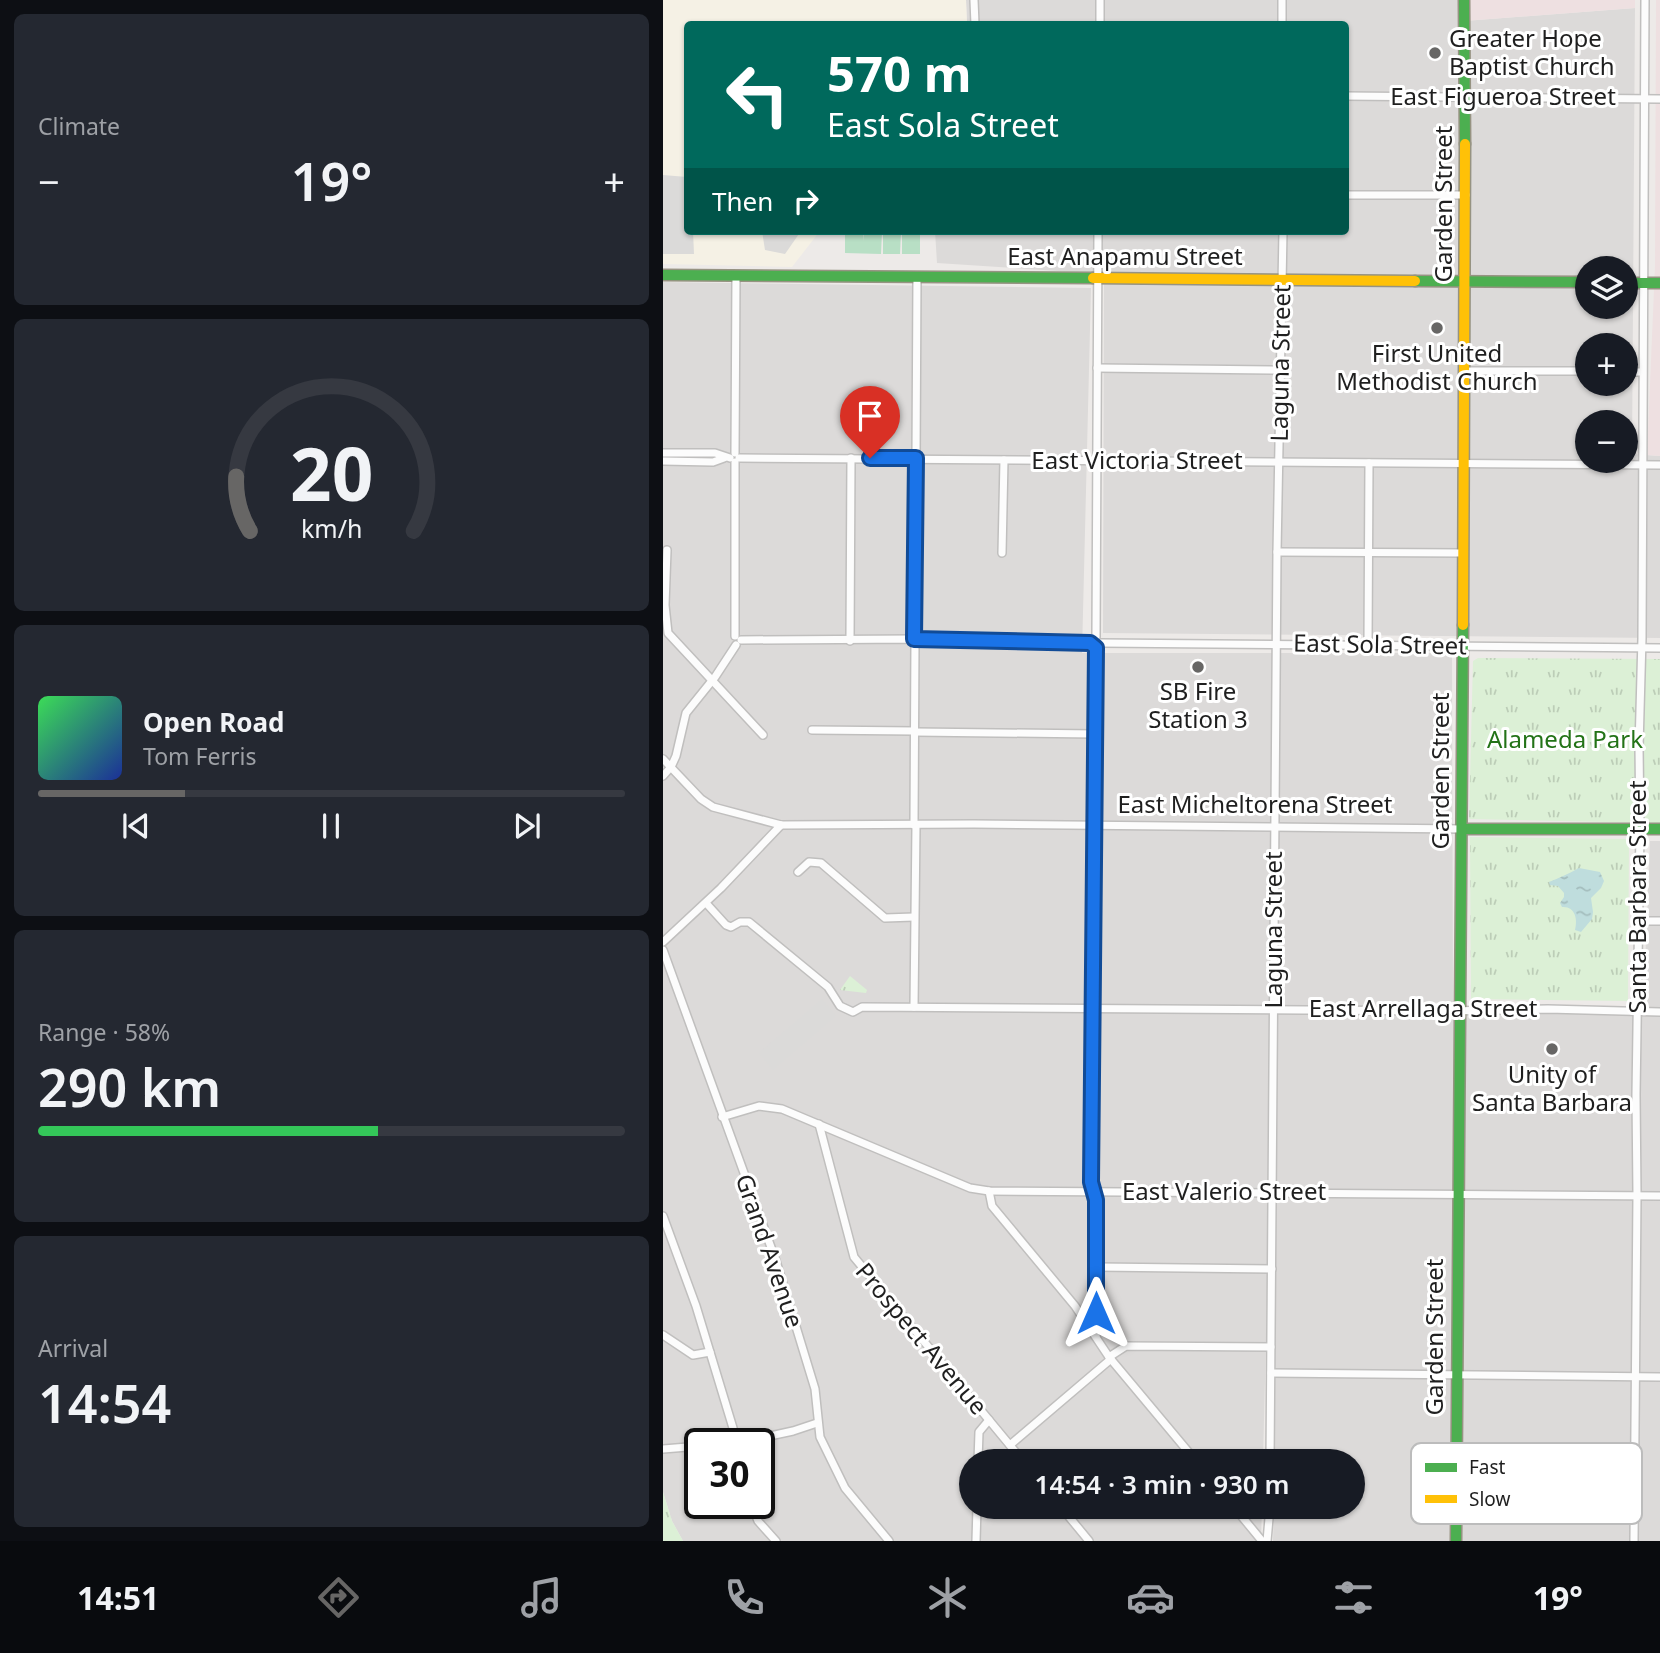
<!DOCTYPE html>
<html lang="en">
<head>
<meta charset="utf-8">
<style>
	body { margin:0; font-family:"Noto Sans",sans-serif; background:#242831; color:#f1f3f6; height:100vh; display:flex; flex-direction:column; font-size:26px; white-space:nowrap }
	* { box-sizing:border-box; margin:0 }
	p { font-size:23px; color:#9ea1a6 }
	.icon { flex:none; width:38px; height:38px; fill:none; stroke:currentColor; stroke-width:2; stroke-linecap:round; stroke-linejoin:round }
	.map { position:relative; flex:1; overflow:hidden }
	.side { display:flex; flex-direction:column; gap:14px; padding:14px; background:#0d0f14; width:663px }
	.side>* { flex:none }
	.hud { position:absolute; left:21px; top:21px; width:665px; height:214px; border-radius:7px; box-shadow:0 2px 5px #0004; background:#00695c; color:#fff; overflow:hidden }
	.tools { position:absolute; left:912px; top:256px; display:grid; gap:14px }
	.tools a { display:grid; place-items:center; width:63px; height:63px; border-radius:50%; background:#171b24; box-shadow:0 2px 5px #0004; font-size:35px }
	.speed { position:absolute; left:21px; top:1428px; display:flex; gap:14px; font-size:35px; font-weight:700; text-align:center }
	.speed>* { display:grid; place-content:center; width:91px; height:91px; border-radius:50%; background:#171b24; box-shadow:0 2px 5px #0004; line-height:1 }
	.speed .limit { border:4px solid #111; border-radius:10px; background:#fff; color:#111 }
	.pin { position:absolute; display:grid; place-items:center; width:60px; height:60px; color:#fff; margin:-72px -30px; border-radius:50% 50% 50% 0; rotate:-45deg; box-shadow:0 0 7px #0007 }
	.pin .icon { rotate:45deg }
	.me { position:absolute; width:77px; margin:-38px; rotate:0deg; stroke-linejoin:round; filter:drop-shadow(0 0 5px #0008) }
	.turn { display:flex; align-items:center; gap:24px; height:147px; padding:0 28px; font-size:32px }
	.turn .icon { width:91px; height:91px; stroke-width:2.5 }
	.turn b { display:block; font-size:49px; line-height:60px }
	.then { display:flex; align-items:center; height:66px; padding:0 28px; background:#0003; gap:14px; font-size:26px }
	.big { font-size:52px; font-weight:600; line-height:1.1 }
	.side .widget { flex:1; display:flex; flex-direction:column; justify-content:center; gap:10px; min-width:0; padding:0 24px; border-radius:10px; background:#242831 }
	.side .dial { align-items:center; gap:0 }
	.dial svg { height:182px; overflow:visible; fill:none; stroke:#363941; stroke-width:7; stroke-linecap:round; text-anchor:middle }
	.dial text { fill:#f1f3f6; stroke:none }
	.song { display:flex; align-items:center; gap:21px }
	.cover { width:84px; height:84px; border-radius:10px; background:linear-gradient(135deg,hsl(130 70% 55%),hsl(230 70% 35%)) }
	.played { height:7px; border-radius:4px; background:linear-gradient(90deg,#676665 25%,#363941 25%) }
	.keys { display:flex; justify-content:space-around; direction:ltr }
	.heat { display:flex; justify-content:space-between; align-items:center; font-size:38px; direction:ltr }
	.charge { height:10px; border-radius:5px; background:linear-gradient(90deg,#34c759 58%,#363941 0) }
	.trip { position:absolute; left:296px; top:1449px; width:406px; height:70px; border-radius:35px; background:#171b24; box-shadow:0 2px 5px #0004; font-weight:600; line-height:70px; text-align:center }
	.tabs { display:flex; height:112px; justify-content:space-around; align-items:center; background:#090b0e; color:#9ea1a6 }
	.tabs .icon { width:49px; height:49px }
	.tabs .current { color:#676665 }
	.tabs b { font-size:32px; color:#f1f3f6 }
	main { display:flex; flex:1; min-height:0 }
	.map>svg:first-child { display:block }
	.residential { fill:#dcdad9; fill-rule:evenodd }
	.commercial { fill:#eee0e1 }
	.education { fill:#f5f1e5 }
	.religious { fill:#dbdad9 }
	.park { fill:url(#park-tufts) }
	.pitch { fill:#b8dfc5 }
	.water { fill:url(#water-ripples) }
	.lines { fill:none; stroke-linecap:round; stroke-linejoin:round }
	.street-casing { stroke:#c0bfbe; stroke-width:10 }
	.fast-casing { stroke:#969382; stroke-width:13 }
	.slow-casing { stroke:#969382; stroke-width:13 }
	.street { stroke:#fcfcfc; stroke-width:7 }
	.fast { stroke:#4caf50; stroke-width:10 }
	.slow { stroke:#ffc107; stroke-width:10 }
	.route-casing { stroke:#114b97; stroke-width:18 }
	.route { stroke:#1a73e8; stroke-width:12 }
	.poi-dot { fill:#676665; stroke:#fff; stroke-width:2.5 }
	.labels { text-anchor:middle; stroke-width:6; stroke-linejoin:round; paint-order:stroke }
	.poi-label { font-size:24px; fill:#1f1f1f; stroke:#fff }
	.street-label { font-size:24px; fill:#1f1f1f; stroke:#fff }
	.park-label { font-size:24px; fill:#237317; stroke:#fff }
	.key { fill:#fff; stroke:#bcbcbc; stroke-width:2 }
	.key-label { font-size:19px; fill:#1f1f1f }
</style>
</head>
<body>
<main>
<section class="side">
<div class="widget"><p>Climate</p>
<div class="heat"><a>−</a><b class="big">19°</b><a>+</a></div>
</div>
<div class="widget dial"><svg viewBox="0 0 100 80">
<path d="M14 69A42 42 0 1 1 86 69"/>
<path d="M14 69A42 42 0 0 1 8 45" stroke="#676665"/>
<text x="50" y="56" font-size="32" font-weight="700">20</text>
<text x="50" y="72" font-size="11">km/h</text>
</svg></div>
<div class="widget">
<div class="song"><i class="cover"></i><div><b>Open Road</b><p>Tom Ferris</p></div></div>
<div class="played"></div>
<div class="keys"><svg class="icon" aria-label="previous" viewBox="0 0 24 24"><path d="M18 5L8 12l10 7zM5 5v14"/></svg><svg class="icon" aria-label="pause" viewBox="0 0 24 24"><path d="M8 5v14M16 5v14"/></svg><svg class="icon" aria-label="next" viewBox="0 0 24 24"><path d="M6 5l10 7-10 7zM19 5v14"/></svg></div>
</div>
<div class="widget"><p>Range · 58%</p><b class="big">290 km</b><div class="charge"></div></div>
<div class="widget"><p>Arrival</p><b class="big">14:54</b></div>
</section>
<div class="map">
<svg width="997" height="1541" viewBox="0 0 997 1541">
	<defs>
		<pattern id="park-tufts" width="24" height="20" patternUnits="userSpaceOnUse" patternTransform="scale(1.75)"><rect width="24" height="20" fill="#dcf0d6"/><path d="M3 7l-1-3M5 7V3M7 7l1-3M15 17l-1-3M17 17v-4M19 17l1-3" fill="none" stroke="#bccdb7"/></pattern>
		<pattern id="water-ripples" width="26" height="14" patternUnits="userSpaceOnUse" patternTransform="scale(1.75)"><rect width="26" height="14" fill="#bfdddd"/><path d="M2 4q2-2 4 0t4 0M15 11q2-2 4 0t4 0" fill="none" stroke="#a4bdbd"/></pattern>
	</defs>
	<rect width="100%" height="100%" fill="#edeae8"/>
	<g class="residential">
		<path d="M 303,0 L 801,0 L 801,21 L 972,8 L 969,454 L 997,456 L 997,638 L 440,633 L 441,274 L 274,263 L 272,231 L 682,231 L 682,24 L 304,24 ZM 924,268 L 962,268 L 962,306 L 924,306 ZM 924,345 L 962,345 L 962,383 L 924,383 ZM 924,422 L 962,422 L 962,460 L 924,460 Z"/>
		<path d="M 0,282 L 428,288 L 419,653 L 789,653 L 790,1002 L 629,1009 L 980,1015 L 987,841 L 997,841 L 997,1541 L 610,1541 L 611,1507 L 690,1507 L 690,1461 L 611,1461 L 610,1054 L 600,1461 L 308,1461 L 308,1507 L 599,1507 L 598,1541 L 20,1541 L 9,1521 L 0,1492 ZM 37,1444 L 96,1444 L 96,1503 L 37,1503 Z"/>
	</g>
	<g class="commercial">
		<path d="M 801,0 L 972,0 L 972,8 L 801,21 Z"/>
		<path d="M 993,0 L 997,0 L 997,456 L 984,455 L 992,266 Z"/>
	</g>
	<path class="education" d="M 0,0 L 303,0 L 304,24 L 24,24 L 24,231 L 157,231 L 129,267 L 0,264 Z"/>
	<g class="religious">
		<path d="M 0,175 L 24,177 L 24,231 L 30,231 L 31,254 L 0,254 Z"/>
		<path d="M 99,231 L 138,231 L 122,254 L 102,250 Z"/>
		<path d="M 159,999 L 173,1016 L 110,1070 L 96,1053 Z"/>
	</g>
	<g class="park">
		<path d="M 815,658 L 997,659 L 997,823 L 806,819 L 810,661 Z"/>
		<path d="M 807,837 L 966,839 L 965,1001 L 808,999 Z"/>
		<path d="M 187,976 L 204,990 L 203,993 L 177,990 Z"/>
		<path d="M 0,1492 L 9,1521 L 20,1541 L 0,1541 Z"/>
	</g>
	<g class="pitch">
		<path d="M 182,231 L 200,231 L 200,241 L 201,231 L 219,231 L 218,254 L 182,253 Z"/>
		<path d="M 220,231 L 238,231 L 237,254 L 220,254 Z"/>
		<rect x="239" y="231" width="18" height="23"/>
	</g>
	<path class="water" d="M 916,868 L 937,872 L 941,881 L 938,888 L 928,898 L 930,912 L 929,919 L 918,932 L 912,930 C 915,919 912,906 899,907 L 897,903 L 901,897 L 901,893 L 895,886 L 887,885 L 886,882 C 896,878 905,874 916,868 Z"/>
	<g class="lines">
		<defs>
			<g id="street">
				<path d="M 311,0 L 312,24"/>
				<path d="M 437,24 L 437,0"/>
				<path d="M 619,24 L 619,0"/>
				<path d="M 682,96 L 997,99"/>
				<path d="M 682,195 L 803,195"/>
				<path d="M 434,368 L 618,370"/>
				<path d="M 801,371 L 924,371"/>
				<path d="M 962,372 L 979,372"/>
				<path d="M 0,453 L 52,453 L 67,458"/>
				<path d="M 72,453 L 73,275"/>
				<path d="M 76,458 L 997,465"/>
				<path d="M 0,461 L 50,462 L 61,458"/>
				<path d="M 4,550 L 2,605 L 5,633 L 100,735"/>
				<path d="M 614,552 L 801,553"/>
				<path d="M 339,553 L 341,460"/>
				<path d="M 72,636 L 72,462"/>
				<path d="M 433,637 L 435,231"/>
				<path d="M 78,640 L 251,639 L 427,643"/>
				<path d="M 187,641 L 188,458"/>
				<path d="M 438,643 L 997,648"/>
				<path d="M 705,645 L 706,463"/>
				<path d="M 433,648 L 427,1182 L 433,1200 L 433,1336"/>
				<path d="M 149,730 L 252,731"/>
				<path d="M 252,732 L 432,734"/>
				<path d="M 0,759 L 38,799 L 50,807 L 118,825 L 311,824 L 800,829"/>
				<path d="M 0,776 L 8,767 L 13,756 L 23,713 L 52,677 L 73,645"/>
				<path d="M 251,825 L 254,276"/>
				<path d="M 135,872 L 146,862 L 158,863 L 222,918 L 251,917"/>
				<path d="M 43,903 L 63,925 L 68,927 L 77,922 L 86,922 L 165,987 L 177,1006 L 190,1012 L 199,1007 L 784,1011 L 885,1009 L 997,1012"/>
				<path d="M 976,921 L 997,921"/>
				<path d="M 0,942 L 58,888 L 118,825"/>
				<path d="M 0,950 L 113,1261 L 152,1389 L 157,1437 L 182,1488 L 226,1541"/>
				<path d="M 251,1007 L 253,825"/>
				<path d="M 59,1117 L 96,1106 L 119,1109 L 307,1188 L 326,1191 L 997,1196"/>
				<path d="M 156,1124 L 191,1257 L 360,1461"/>
				<path d="M 326,1191 L 329,1206 L 412,1306 L 446,1357 L 533,1461"/>
				<path d="M 0,1216 L 33,1306 L 70,1428 L 72,1444"/>
				<path d="M 434,1267 L 609,1269"/>
				<path d="M 0,1335 L 30,1355 L 47,1352"/>
				<path d="M 446,1357 L 463,1346 L 608,1347"/>
				<path d="M 608,1373 L 997,1377"/>
				<path d="M 70,1444 L 130,1431 L 154,1423"/>
				<path d="M 347,1445 L 448,1359"/>
				<path d="M 0,1449 L 37,1446"/>
				<path d="M 315,1461 L 316,1432 L 326,1420"/>
				<path d="M 607,1461 L 614,552 L 620,231"/>
				<path d="M 88,1503 L 95,1521 L 113,1541"/>
				<path d="M 398,1507 L 426,1541"/>
				<path d="M 571,1507 L 599,1541"/>
				<path d="M 313,1541 L 314,1507"/>
				<path d="M 604,1541 L 607,1507"/>
				<path d="M 971,1541 L 974,1195 L 973,1095 L 977,829 L 976,747 L 979,638 L 982,0"/>
			</g>
			<g id="fast">
				<path d="M 801,0 L 802,144"/>
				<path d="M 0,275 L 430,278"/>
				<path d="M 752,281 L 924,282"/>
				<path d="M 962,283 L 997,283"/>
				<path d="M 800,829 L 997,829"/>
				<path d="M 793,1541 L 800,625"/>
			</g>
			<g id="slow">
				<path d="M 430,278 L 752,281"/>
				<path d="M 800,625 L 802,144"/>
			</g>
		</defs>
		<use href="#street" class="street-casing"/>
		<use href="#fast" class="fast-casing"/>
		<use href="#slow" class="slow-casing"/>
		<use href="#street" class="street"/>
		<use href="#fast" class="fast"/>
		<use href="#slow" class="slow"/>
	</g>
	<g class="lines">
		<defs>
			<path id="route" d="M 207,458 L 253,458 L 251,639 L 427,643 L 433,648 L 428,1182 L 433,1200 L 433,1313"/>
		</defs>
		<use href="#route" class="route-casing"/>
		<use href="#route" class="route"/>
	</g>
	<g class="poi-dot">
		<circle cx="772" cy="53" r="7"/>
		<circle cx="774" cy="328" r="7"/>
		<circle cx="535" cy="667" r="7"/>
		<circle cx="889" cy="1049" r="7"/>
	</g>
	<g class="labels">
		<g class="poi-label">
			<text x="786" y="47" text-anchor="start">Greater Hope<tspan x="786" dy="28">Baptist Church</tspan></text>
			<text x="774" y="362">First United<tspan x="774" dy="28">Methodist Church</tspan></text>
			<text x="535" y="700">SB Fire<tspan x="535" dy="28">Station 3</tspan></text>
			<text x="889" y="1083">Unity of<tspan x="889" dy="28">Santa Barbara</tspan></text>
		</g>
		<g class="street-label">
			<text x="840" y="105">East Figueroa Street</text>
			<text transform="translate(781 204) rotate(-90)" y="8">Garden Street</text>
			<text x="462" y="265">East Anapamu Street</text>
			<text transform="translate(618 363) rotate(-89)" y="8">Laguna Street</text>
			<text x="474" y="469">East Victoria Street</text>
			<text transform="translate(717 645) rotate(1)" y="8">East Sola Street</text>
			<text transform="translate(778 771) rotate(-90)" y="8">Garden Street</text>
			<text x="592" y="813">East Micheltorena Street</text>
			<text transform="translate(975 897) rotate(-90)" y="8">Santa Barbara Street</text>
			<text transform="translate(611 930) rotate(-90)" y="8">Laguna Street</text>
			<text x="760" y="1017">East Arrellaga Street</text>
			<text x="561" y="1200">East Valerio Street</text>
			<text transform="translate(106 1251) rotate(71)" y="8">Grand Avenue</text>
			<text transform="translate(772 1337) rotate(-90)" y="8">Garden Street</text>
			<text transform="translate(258 1339) rotate(50)" y="8">Prospect Avenue</text>
		</g>
		<g class="park-label">
			<text x="902" y="748">Alameda Park</text>
		</g>
	</g>
	<rect x="748" y="1443" width="231" height="81" rx="10" class="key"/>
	<rect x="762" y="1463" width="32" height="9" fill="#4caf50"/>
	<rect x="762" y="1495" width="32" height="8" fill="#ffc107"/>
	<g class="key-label">
		<text x="806" y="1474">Fast</text>
		<text x="806" y="1506">Slow</text>
	</g>
</svg>
<div class="tools">
<a><svg class="icon" aria-label="layers" viewBox="0 0 24 24"><path d="M12 4l9 5-9 5-9-5zM3 14l9 5 9-5"/></svg></a>
<a>+</a>
<a>−</a>
</div>
<div class="speed"><div class="limit">30</div></div>
<div class="pin" style="left:207px;top:458px;background:#d93025"><svg class="icon" aria-label="arrive" viewBox="0 0 24 24"><path d="M6 21V4h12l-3 4 3 4H6"/></svg></div>
<svg class="me" style="left:433px;top:1313px" viewBox="-20 -20 40 40"><path d="M0-17L14 15 0 8-14 15z" fill="#1a73e8" stroke="#fff" stroke-width="4"/></svg>
<div class="trip">14:54 · 3 min · 930 m</div>
<div class="hud">
<div class="turn"><svg class="icon" aria-label="left" viewBox="0 0 24 24"><path d="M17 20v-9H6M10 6l-5 5 5 5"/></svg><div><b>570 m</b>East Sola Street</div></div>
<div class="then">Then<svg class="icon" aria-label="right" viewBox="0 0 24 24"><path d="M7 20v-9h11M14 6l5 5-5 5"/></svg></div>
</div>
</div>
</main>
<nav class="tabs">
<b>14:51</b>
<svg class="icon current" aria-label="directions" viewBox="0 0 24 24"><path d="M12 3l9 9-9 9-9-9zM9 14v-3h6M13 9l2 2-2 2"/></svg>
<svg class="icon" aria-label="music" viewBox="0 0 24 24"><path d="M9 18V5l10-2v13"/><circle cx="6" cy="18" r="3"/><circle cx="16" cy="16" r="3"/></svg>
<svg class="icon" aria-label="phone" viewBox="0 0 24 24"><path d="M5 4h4l2 5-3 2q2 4 5 5l2-3 5 2v4C11 20 4 13 5 4z"/></svg>
<svg class="icon" aria-label="climate" viewBox="0 0 24 24"><path d="M12 3v18M4 7l16 10M4 17L20 7"/></svg>
<svg class="icon" aria-label="car" viewBox="0 0 24 24"><path d="M5 17H2v-5l4-1 3-4h7l3 4 3 1v5h-3M9 17h6M6 11h13"/><circle cx="7" cy="17" r="2"/><circle cx="17" cy="17" r="2"/></svg>
<svg class="icon" aria-label="filters" viewBox="0 0 24 24"><path d="M4 7h16M4 17h16"/><circle cx="9" cy="7" r="2"/><circle cx="15" cy="17" r="2"/></svg>
<b>19°</b>
</nav>
</body>
</html>
